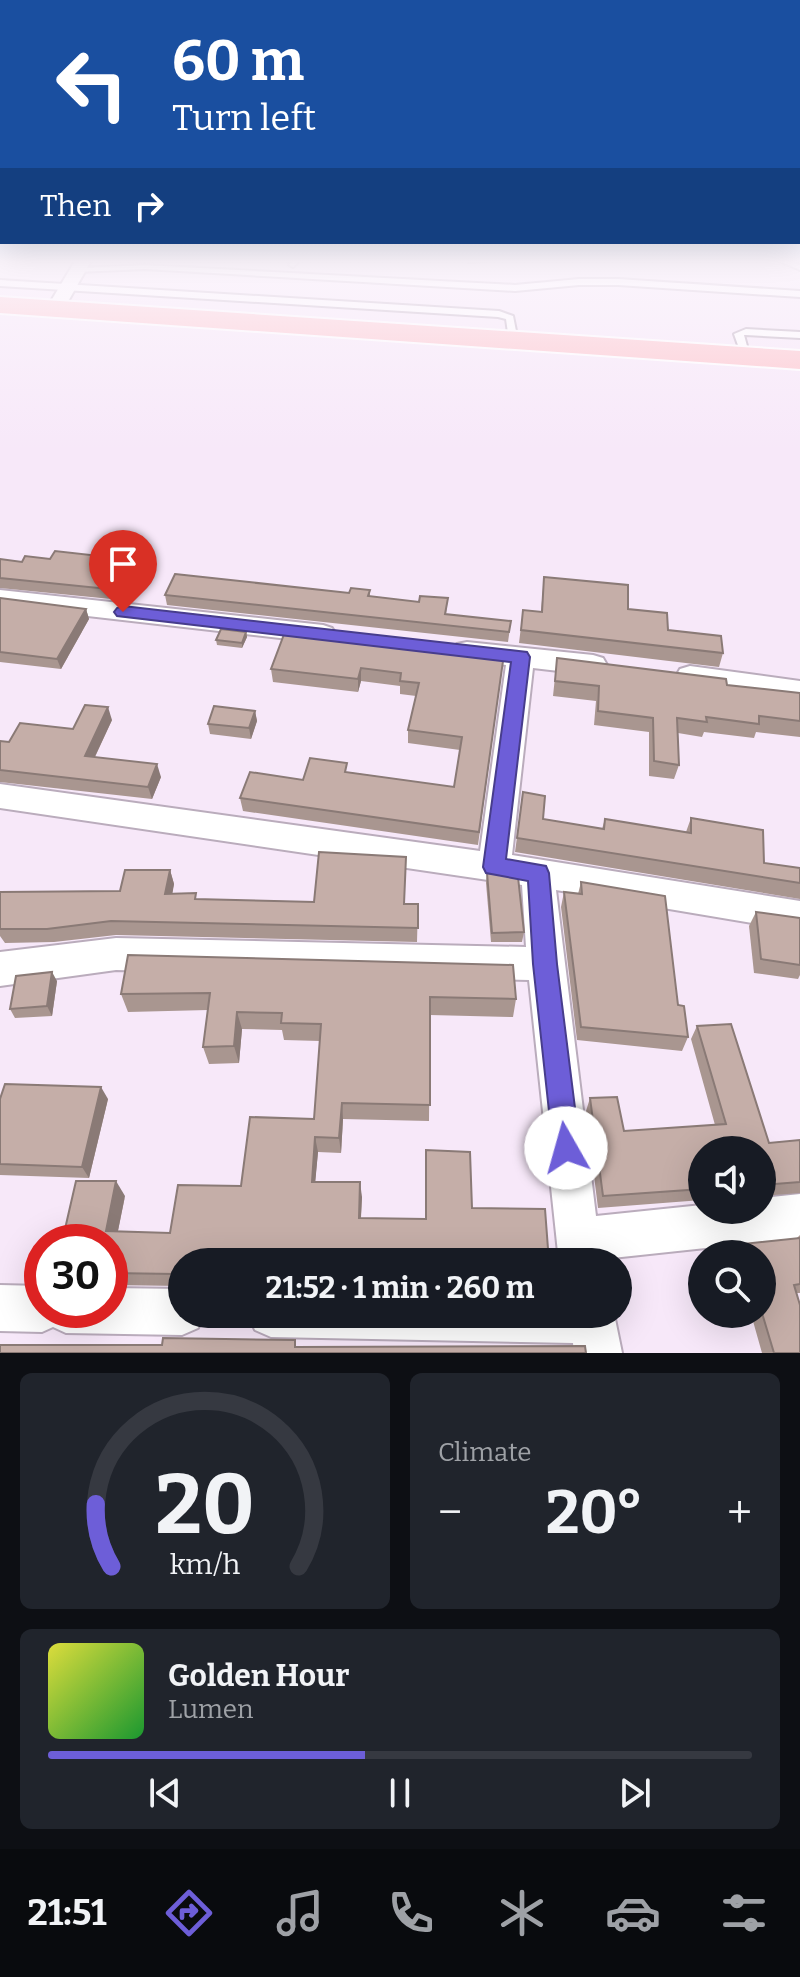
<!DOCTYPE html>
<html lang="en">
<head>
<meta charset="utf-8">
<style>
	body { margin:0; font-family:Bitter,serif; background:#20242c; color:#f1f3f6; height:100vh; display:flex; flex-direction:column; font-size:30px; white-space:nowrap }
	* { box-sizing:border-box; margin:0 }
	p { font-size:26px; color:#9ea1a6 }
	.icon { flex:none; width:44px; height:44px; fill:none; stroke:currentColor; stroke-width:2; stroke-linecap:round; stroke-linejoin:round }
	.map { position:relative; height:1353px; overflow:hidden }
	.side { display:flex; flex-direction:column; gap:20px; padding:20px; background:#0d0f14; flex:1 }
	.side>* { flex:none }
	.banner { position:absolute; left:0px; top:0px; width:800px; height:244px; box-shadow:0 8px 32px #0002; background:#1a4fa0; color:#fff; overflow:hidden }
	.buttons { position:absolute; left:688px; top:1136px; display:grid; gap:16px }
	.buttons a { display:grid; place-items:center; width:88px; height:88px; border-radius:50%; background:#171b24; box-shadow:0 8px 32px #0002; font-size:40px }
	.speed { position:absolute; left:24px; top:1224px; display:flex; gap:16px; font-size:40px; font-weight:700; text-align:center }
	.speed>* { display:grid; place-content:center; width:104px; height:104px; border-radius:50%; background:#171b24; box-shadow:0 8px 32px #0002; line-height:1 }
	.speed .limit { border:12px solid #d22; background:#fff; color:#111 }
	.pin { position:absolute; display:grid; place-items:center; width:68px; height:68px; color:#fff; margin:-82px -34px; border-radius:50% 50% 50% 0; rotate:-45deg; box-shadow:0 0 8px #0007 }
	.pin .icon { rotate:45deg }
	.me { position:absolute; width:88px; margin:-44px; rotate:353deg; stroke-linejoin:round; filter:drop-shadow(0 0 6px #0008) }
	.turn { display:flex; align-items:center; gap:28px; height:168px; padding:0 40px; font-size:36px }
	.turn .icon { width:104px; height:104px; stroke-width:2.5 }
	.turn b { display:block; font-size:56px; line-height:68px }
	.then { display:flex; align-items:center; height:76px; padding:0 40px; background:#0003; gap:16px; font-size:30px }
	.big { font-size:60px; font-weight:700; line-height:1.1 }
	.side .card { flex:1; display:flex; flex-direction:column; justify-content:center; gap:12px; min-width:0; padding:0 28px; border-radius:12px; background:#20242c }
	.side .dial { align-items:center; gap:0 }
	.dial svg { height:208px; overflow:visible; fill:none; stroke:#363941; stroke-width:7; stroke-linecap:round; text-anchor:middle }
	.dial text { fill:#f1f3f6; stroke:none }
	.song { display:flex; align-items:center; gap:24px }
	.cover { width:96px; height:96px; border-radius:12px; background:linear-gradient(135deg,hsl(60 70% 55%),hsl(130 70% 35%)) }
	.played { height:8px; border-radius:4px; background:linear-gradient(90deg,#6d5ed8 45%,#363941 45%) }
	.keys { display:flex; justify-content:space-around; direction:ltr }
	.heat { display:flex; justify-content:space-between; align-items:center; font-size:44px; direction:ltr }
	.side .tiles { flex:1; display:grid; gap:20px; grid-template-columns:1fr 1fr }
	.card:last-child { grid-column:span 2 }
	.trip { position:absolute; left:168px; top:1248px; width:464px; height:80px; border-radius:40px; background:#171b24; box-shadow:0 8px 32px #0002; font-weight:700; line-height:80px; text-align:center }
	.menu { display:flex; height:128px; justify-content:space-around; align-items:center; background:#090b0e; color:#9ea1a6 }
	.menu .icon { width:56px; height:56px }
	.menu .active { color:#6d5ed8 }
	.menu b { font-size:36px; color:#f1f3f6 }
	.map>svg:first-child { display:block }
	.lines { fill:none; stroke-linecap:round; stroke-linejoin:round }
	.lane-casing { stroke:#baacbc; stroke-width:4 }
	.street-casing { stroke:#baacbc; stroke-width:4 }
	.primary-casing { stroke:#fff; stroke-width:4 }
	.lane { fill:#fff; fill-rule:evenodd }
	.street { fill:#fff; fill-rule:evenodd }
	.primary { fill:#fec3ca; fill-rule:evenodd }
	.wall { fill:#a99690 }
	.shaded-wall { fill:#8a7a76 }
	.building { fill:#c5aea8; stroke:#8a7a76; stroke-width:2 }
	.route { fill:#6d5ed8; stroke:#473d8c; stroke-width:2 }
</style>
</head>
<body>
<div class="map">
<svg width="800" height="1353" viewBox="0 0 800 1353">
	<rect width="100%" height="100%" fill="#f7e8f9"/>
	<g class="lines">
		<defs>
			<g id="lane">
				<path d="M 291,261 L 299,261 L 293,267 L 289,265 Z"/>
				<path d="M 779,261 L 790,261 L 800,265 L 800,270 Z"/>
				<path d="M 145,265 L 515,285 L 579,279 L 618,279 L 800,291 L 800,297 L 618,285 L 579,285 L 515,291 L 145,269 L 78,272 L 74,270 L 78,268 Z"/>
				<path d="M 0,280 L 499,311 L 513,316 L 516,331 L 508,333 L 506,319 L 498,317 L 0,286 Z"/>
				<path d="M 746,329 L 800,332 L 800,338 L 746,335 L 744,335 L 747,346 L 739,348 L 734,334 Z"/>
			</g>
			<g id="street">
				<path d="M 75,261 L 91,261 L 66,305 L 54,305 L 51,301 Z"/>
				<path d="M 0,590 L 323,625 L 332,628 L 336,634 L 332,640 L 323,643 L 0,606 Z"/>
				<path d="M 467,642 L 593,655 L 603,658 L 607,665 L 603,672 L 593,675 L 533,668 L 512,855 L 800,901 L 800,931 L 556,890 L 596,1216 L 702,1205 L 702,1210 L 762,1210 L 762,1198 L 800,1194 L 800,1238 L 603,1259 L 603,1262 L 559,1262 L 529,980 L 116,970 L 0,986 L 0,952 L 116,938 L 526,947 L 522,885 L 0,808 L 0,784 L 480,851 L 506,665 L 457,658 L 453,651 L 457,644 Z"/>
				<path d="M 690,666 L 800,681 L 800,701 L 680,683 L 676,676 L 680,669 Z"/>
				<path d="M 0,1285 L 42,1286 L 42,1310 L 110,1310 L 110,1288 L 182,1289 L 182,1314 L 204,1314 L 198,1328 L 182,1335 L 66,1333 L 53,1327 L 42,1332 L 0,1331 Z"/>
				<path d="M 248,1314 L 614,1314 L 622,1353 L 574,1353 L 573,1343 L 271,1337 L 255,1330 Z"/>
			</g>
			<path id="primary" d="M 0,297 L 800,351 L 800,369 L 0,313 Z"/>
		</defs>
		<use href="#lane" class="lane-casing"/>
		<use href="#street" class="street-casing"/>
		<use href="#primary" class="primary-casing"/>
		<use href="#lane" class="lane"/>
		<use href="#street" class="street"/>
		<use href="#primary" class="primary"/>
	</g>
	<g class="wall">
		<path d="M 466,261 L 486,261 L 485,263 L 468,264 Z"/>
		<path d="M 124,552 L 125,557 L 136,558 L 138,569 L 121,600 L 0,588 L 0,559 L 22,562 L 99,556 Z"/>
		<path d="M 544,577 L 628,609 L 668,630 L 723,653 L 719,667 L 519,643 L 523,610 L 541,612 Z"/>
		<path d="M 370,590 L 370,597 L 419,602 L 448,598 L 446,614 L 511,621 L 508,642 L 167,605 L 165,595 L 349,593 Z"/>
		<path d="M 0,598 L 86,609 L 89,619 L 61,669 L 0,662 Z"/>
		<path d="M 246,632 L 247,637 L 242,648 L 217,645 L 216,640 Z"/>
		<path d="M 504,654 L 478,845 L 243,811 L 240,798 L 303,780 L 348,772 L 454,787 L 460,750 L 408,743 L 408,730 L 416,696 L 400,694 L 400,686 L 361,681 L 358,692 L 273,682 L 271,669 Z"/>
		<path d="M 557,658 L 727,685 L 800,693 L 800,737 L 756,732 L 754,738 L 704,732 L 702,737 L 678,733 L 679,765 L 674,779 L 649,776 L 649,732 L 594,725 L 596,701 L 553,696 Z"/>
		<path d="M 255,711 L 257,721 L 251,739 L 210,734 L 208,724 Z"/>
		<path d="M 112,720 L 95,757 L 161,777 L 152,799 L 0,782 L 0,741 L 9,742 Z"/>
		<path d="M 523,792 L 543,819 L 602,829 L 605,819 L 686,832 L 691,818 L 764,863 L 800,868 L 800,899 L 515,852 Z"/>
		<path d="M 170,870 L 174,884 L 172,893 L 197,899 L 418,904 L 417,942 L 116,935 L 54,942 L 5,943 L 0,936 L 0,892 L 120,891 Z"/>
		<path d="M 487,873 L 524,932 L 522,942 L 491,942 L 486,883 Z"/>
		<path d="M 581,882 L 678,1005 L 688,1037 L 682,1051 L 577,1040 L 561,907 L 564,892 L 578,894 Z"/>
		<path d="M 756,912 L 800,918 L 800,975 L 798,979 L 754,973 L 749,926 Z"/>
		<path d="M 128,955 L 516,999 L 513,1017 L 430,1015 L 429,1121 L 343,1119 L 341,1153 L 318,1152 L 315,1182 L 362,1197 L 361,1218 L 426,1219 L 426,1150 L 472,1208 L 545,1209 L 182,1262 L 182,1290 L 180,1286 L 110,1285 L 110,1242 L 125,1196 L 118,1231 L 170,1233 L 241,1186 L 314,1119 L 320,1041 L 284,1040 L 282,1030 L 242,1029 L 239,1063 L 209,1064 L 203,1047 L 208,1010 L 128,1012 L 121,994 Z"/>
		<path d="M 57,981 L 52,1016 L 15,1018 L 10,1009 Z"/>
		<path d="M 697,1026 L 769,1143 L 800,1140 L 800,1193 L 762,1196 L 762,1150 L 702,1150 L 702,1200 L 598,1208 L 586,1111 L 590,1098 L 624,1131 L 715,1125 L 691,1039 Z"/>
		<path d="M 0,1099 L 108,1099 L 89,1178 L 0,1175 Z"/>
		<path d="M 800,1235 L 800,1293 L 796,1293 L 800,1353 L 762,1353 L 751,1314 L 762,1314 L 762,1254 L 734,1254 L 742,1244 L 796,1239 Z"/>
	</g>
	<g class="shaded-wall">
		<path d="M 136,558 L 138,569 L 121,600 L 118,590 Z"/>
		<path d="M 86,609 L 89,619 L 61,669 L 57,659 Z"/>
		<path d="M 246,632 L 247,637 L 242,648 L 242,643 Z"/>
		<path d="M 361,668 L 361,681 L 358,692 L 358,679 Z"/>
		<path d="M 108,707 L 112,720 L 89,769 L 85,756 Z"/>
		<path d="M 255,711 L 257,721 L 251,739 L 249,728 Z"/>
		<path d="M 157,764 L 161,777 L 152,799 L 148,787 Z"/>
		<path d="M 170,870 L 174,884 L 170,908 L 165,894 Z"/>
		<path d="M 52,972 L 57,981 L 52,1016 L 47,1006 Z"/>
		<path d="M 237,1012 L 242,1029 L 239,1063 L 234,1046 Z"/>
		<path d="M 101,1087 L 108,1099 L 89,1178 L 82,1167 Z"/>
		<path d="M 342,1103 L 343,1119 L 341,1153 L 339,1138 Z"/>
		<path d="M 315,1137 L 318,1152 L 314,1196 L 312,1182 Z"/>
		<path d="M 116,1181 L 125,1196 L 115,1245 L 106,1231 Z"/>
		<path d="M 360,1182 L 362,1197 L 360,1231 L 359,1218 Z"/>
	</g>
	<g class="building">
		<path d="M 102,550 L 124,552 L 121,557 L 136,558 L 118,590 L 0,578 L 0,559 L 22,562 L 25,556 L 50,559 L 55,551 L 99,556 Z"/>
		<path d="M 175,574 L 349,593 L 351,588 L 370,590 L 368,596 L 419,602 L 420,596 L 448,598 L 445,614 L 511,621 L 509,632 L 165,595 Z"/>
		<path d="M 544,577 L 628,585 L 628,609 L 667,613 L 668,630 L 721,636 L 723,653 L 521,630 L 523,610 L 542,612 Z"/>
		<path d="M 0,598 L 86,609 L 57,659 L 0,652 Z"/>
		<path d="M 221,629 L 246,632 L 242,643 L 216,640 Z"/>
		<path d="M 286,629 L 504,654 L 479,832 L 240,798 L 250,772 L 303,780 L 310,758 L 347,763 L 345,772 L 454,787 L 462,737 L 408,730 L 419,683 L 400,681 L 401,673 L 361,668 L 358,679 L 271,669 Z"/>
		<path d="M 557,658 L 726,679 L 727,685 L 800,693 L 800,721 L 759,716 L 759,724 L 706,717 L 707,722 L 677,718 L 679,765 L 654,761 L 653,718 L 598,711 L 599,686 L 555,681 Z"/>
		<path d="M 85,705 L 108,707 L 85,756 L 157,764 L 148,787 L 0,770 L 0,741 L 9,742 L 20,723 L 73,729 Z"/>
		<path d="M 214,706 L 255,711 L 249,728 L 208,724 Z"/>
		<path d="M 523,792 L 545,796 L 543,819 L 604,829 L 605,819 L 691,833 L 691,818 L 763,830 L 764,863 L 800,868 L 800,883 L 517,838 Z"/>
		<path d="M 319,852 L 406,857 L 404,904 L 418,904 L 418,928 L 111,921 L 47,929 L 0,929 L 0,892 L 120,891 L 125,870 L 170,870 L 165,894 L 196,893 L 195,899 L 314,902 Z"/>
		<path d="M 487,873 L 518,877 L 524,932 L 492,933 Z"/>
		<path d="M 581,882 L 665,896 L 678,1005 L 684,1006 L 688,1037 L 581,1027 L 564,892 L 582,894 Z"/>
		<path d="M 756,912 L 800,918 L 800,965 L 761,959 Z"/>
		<path d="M 128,955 L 513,965 L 516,999 L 430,997 L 430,1105 L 342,1103 L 339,1138 L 315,1137 L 312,1182 L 360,1182 L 359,1218 L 426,1219 L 426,1150 L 470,1152 L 472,1208 L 545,1209 L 549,1262 L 182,1262 L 182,1283 L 178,1283 L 175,1274 L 110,1273 L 110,1242 L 62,1242 L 76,1181 L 116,1181 L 106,1231 L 170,1233 L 178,1185 L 241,1186 L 250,1117 L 314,1119 L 321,1024 L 281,1023 L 282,1013 L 237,1012 L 234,1046 L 203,1047 L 210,993 L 121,994 Z"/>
		<path d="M 52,972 L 47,1006 L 10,1009 L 16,976 Z"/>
		<path d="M 731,1024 L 769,1143 L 800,1140 L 800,1182 L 762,1185 L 762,1150 L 702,1150 L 702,1189 L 603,1196 L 590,1098 L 617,1097 L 624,1131 L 726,1124 L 697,1026 Z"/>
		<path d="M 5,1084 L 101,1087 L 82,1167 L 0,1164 L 0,1099 Z"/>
		<path d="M 800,1238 L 800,1284 L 794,1285 L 800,1305 L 800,1353 L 774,1353 L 762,1313 L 762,1254 L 745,1254 L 742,1244 Z"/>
		<path d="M 163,1338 L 295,1340 L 295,1347 L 585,1346 L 586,1353 L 0,1353 L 0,1345 L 162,1345 Z"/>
	</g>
	<linearGradient id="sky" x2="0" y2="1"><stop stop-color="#83bee6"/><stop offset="0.58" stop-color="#fbf5fc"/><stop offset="1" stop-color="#fbf5fc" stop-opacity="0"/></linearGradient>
	<rect width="800" height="451" fill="url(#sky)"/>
	<path class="route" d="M 123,606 L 527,652 L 530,657 L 506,859 L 546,866 L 549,873 L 557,964 L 580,1148 L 576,1157 L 566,1161 L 557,1157 L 553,1148 L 533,964 L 528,881 L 486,873 L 483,867 L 511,662 L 117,616 L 114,612 L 117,608 Z"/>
</svg>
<div class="buttons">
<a><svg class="icon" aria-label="sound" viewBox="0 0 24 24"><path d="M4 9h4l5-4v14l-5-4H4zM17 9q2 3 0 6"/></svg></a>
<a><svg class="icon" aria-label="search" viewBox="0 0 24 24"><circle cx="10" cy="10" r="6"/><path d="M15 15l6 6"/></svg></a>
</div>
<div class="speed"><div class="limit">30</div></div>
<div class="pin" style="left:123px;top:612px;background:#d93025"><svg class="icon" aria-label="arrive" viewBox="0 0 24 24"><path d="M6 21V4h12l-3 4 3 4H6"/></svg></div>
<svg class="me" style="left:566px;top:1148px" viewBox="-20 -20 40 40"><circle r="19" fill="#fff"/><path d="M0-13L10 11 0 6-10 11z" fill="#6d5ed8"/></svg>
<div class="trip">21:52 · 1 min · 260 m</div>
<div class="banner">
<div class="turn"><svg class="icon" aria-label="left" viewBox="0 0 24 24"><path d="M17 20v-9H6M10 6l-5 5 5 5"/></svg><div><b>60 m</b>Turn left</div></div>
<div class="then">Then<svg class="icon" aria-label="right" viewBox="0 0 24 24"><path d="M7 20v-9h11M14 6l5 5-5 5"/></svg></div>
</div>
</div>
<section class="side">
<div class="tiles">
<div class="card dial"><svg viewBox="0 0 100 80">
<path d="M14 69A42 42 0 1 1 86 69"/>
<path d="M14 69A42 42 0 0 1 8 45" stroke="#6d5ed8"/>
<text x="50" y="56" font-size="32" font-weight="700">20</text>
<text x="50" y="72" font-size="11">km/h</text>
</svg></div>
<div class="card"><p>Climate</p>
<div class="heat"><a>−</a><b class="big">20°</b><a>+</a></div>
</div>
<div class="card">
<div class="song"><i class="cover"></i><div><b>Golden Hour</b><p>Lumen</p></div></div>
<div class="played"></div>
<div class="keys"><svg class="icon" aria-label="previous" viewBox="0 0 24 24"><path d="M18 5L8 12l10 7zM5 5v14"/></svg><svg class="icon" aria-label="pause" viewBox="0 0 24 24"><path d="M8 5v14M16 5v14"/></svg><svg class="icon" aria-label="next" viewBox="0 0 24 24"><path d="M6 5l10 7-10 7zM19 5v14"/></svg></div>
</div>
</div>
</section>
<nav class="menu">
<b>21:51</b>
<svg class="icon active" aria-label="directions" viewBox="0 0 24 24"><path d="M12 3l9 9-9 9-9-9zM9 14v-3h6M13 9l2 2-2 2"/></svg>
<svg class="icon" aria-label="music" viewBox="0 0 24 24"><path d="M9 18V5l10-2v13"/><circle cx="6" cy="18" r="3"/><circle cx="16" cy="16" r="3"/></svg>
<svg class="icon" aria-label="phone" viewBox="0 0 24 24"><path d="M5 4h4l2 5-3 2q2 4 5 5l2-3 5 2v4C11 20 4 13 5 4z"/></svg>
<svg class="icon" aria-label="climate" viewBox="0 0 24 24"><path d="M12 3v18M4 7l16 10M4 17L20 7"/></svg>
<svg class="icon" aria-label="car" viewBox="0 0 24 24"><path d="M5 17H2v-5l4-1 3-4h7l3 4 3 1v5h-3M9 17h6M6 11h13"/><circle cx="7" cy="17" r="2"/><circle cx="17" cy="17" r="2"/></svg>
<svg class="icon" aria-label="filters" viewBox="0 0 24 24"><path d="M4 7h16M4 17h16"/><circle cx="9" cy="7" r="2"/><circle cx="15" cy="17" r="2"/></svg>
</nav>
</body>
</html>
